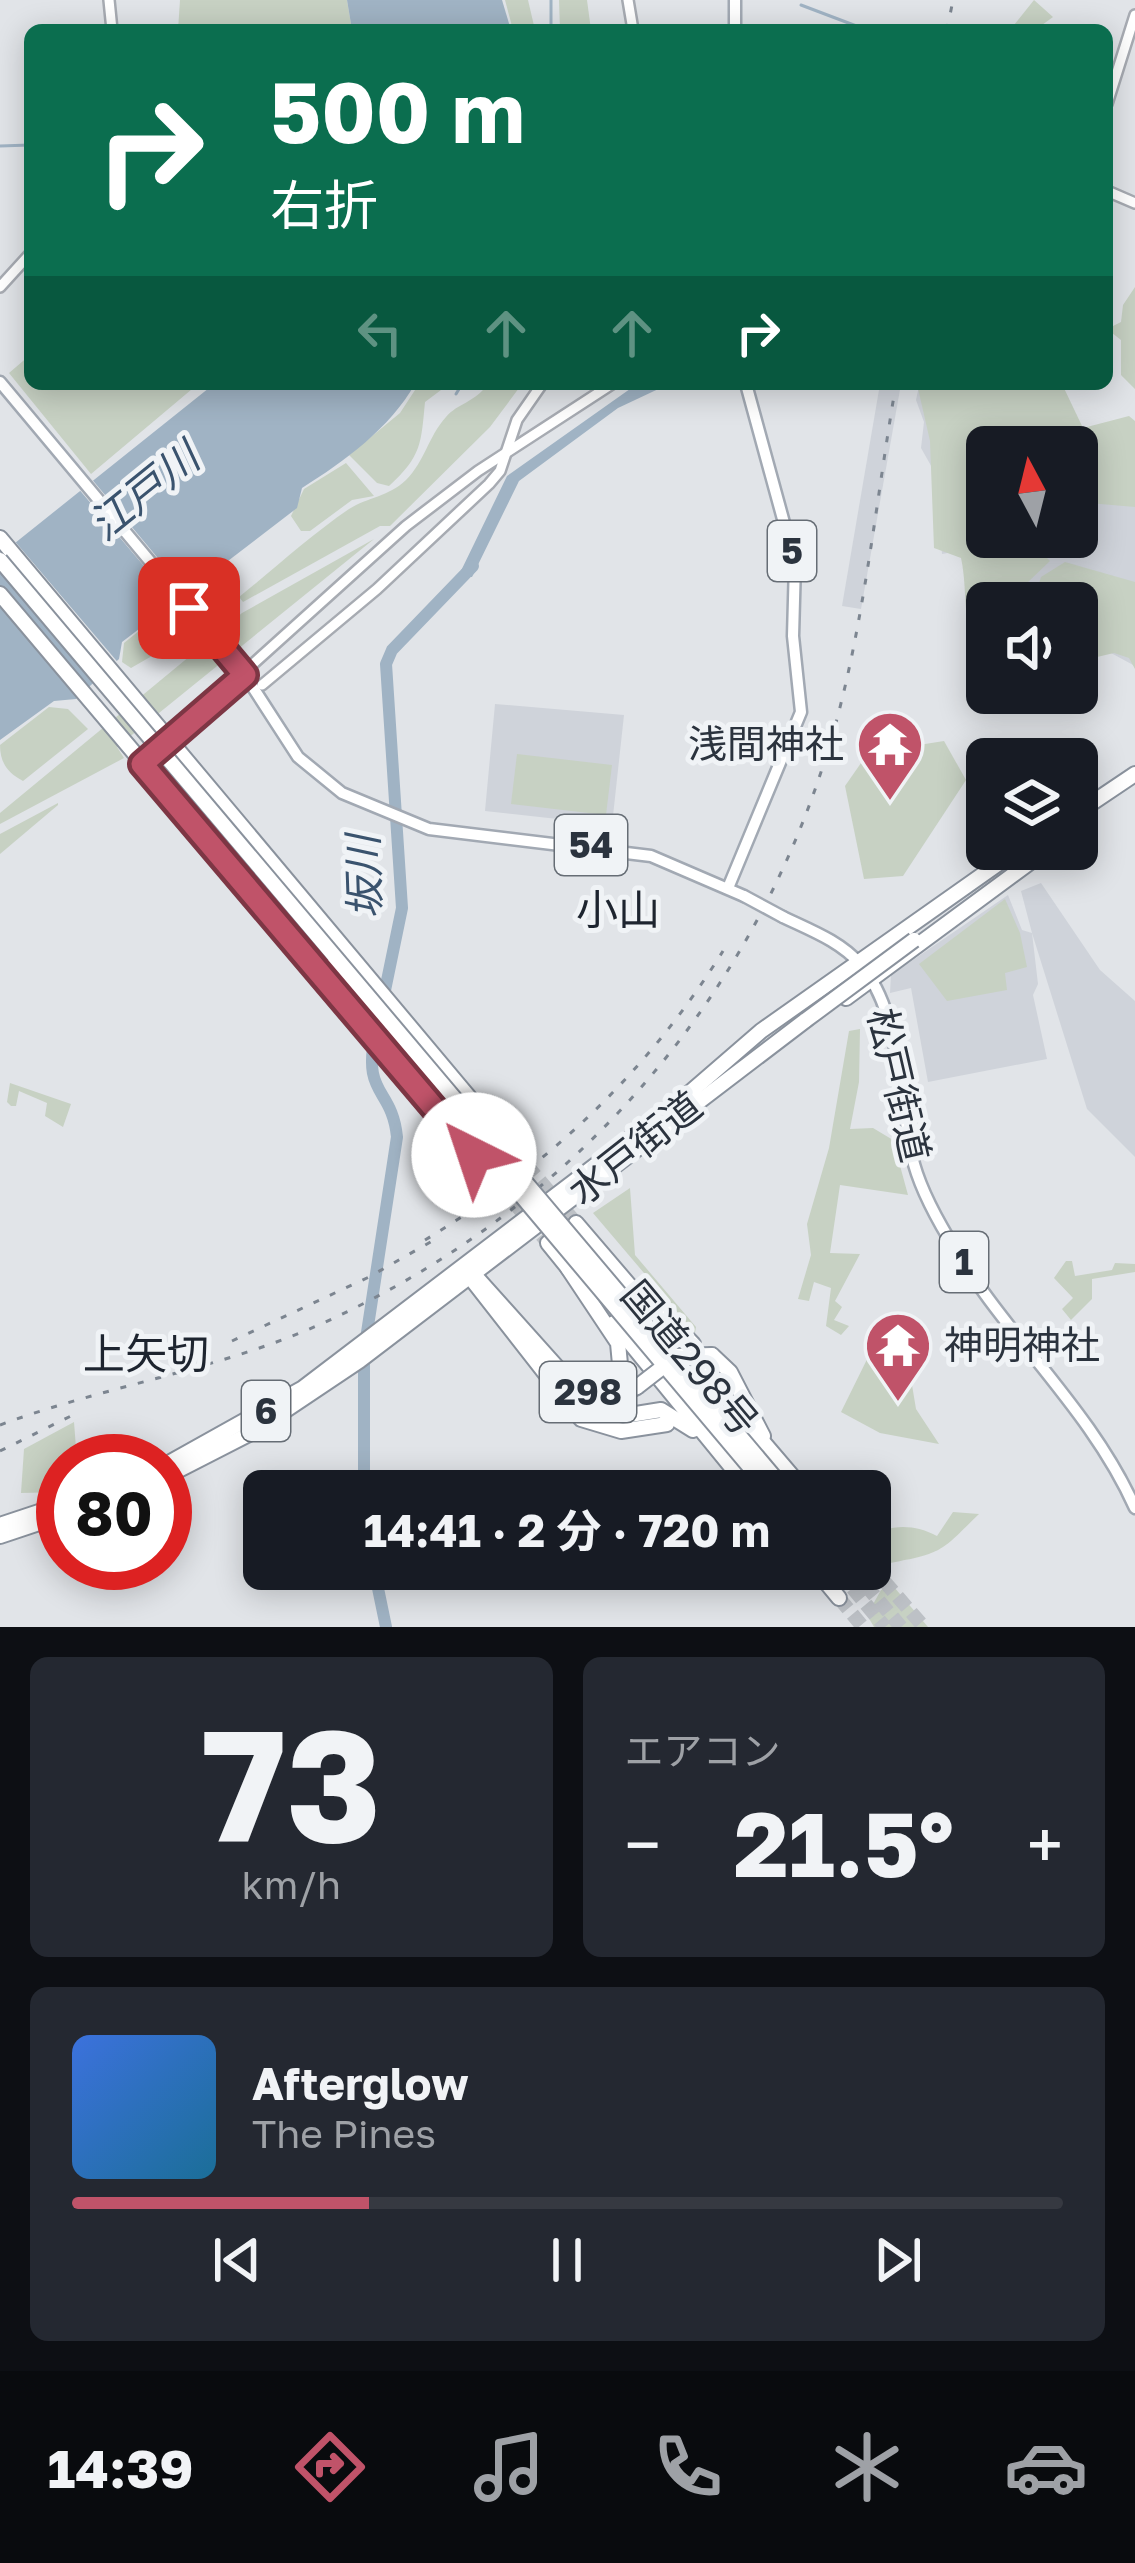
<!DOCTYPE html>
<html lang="ja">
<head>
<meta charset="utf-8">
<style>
	body { margin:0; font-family:"Golos Text","Noto Sans JP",sans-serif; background:#242831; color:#f1f3f6; height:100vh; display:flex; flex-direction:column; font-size:45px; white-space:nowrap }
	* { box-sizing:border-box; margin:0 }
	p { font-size:39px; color:#9ea1a6 }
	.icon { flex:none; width:66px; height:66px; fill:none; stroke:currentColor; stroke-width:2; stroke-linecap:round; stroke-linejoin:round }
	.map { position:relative; height:1627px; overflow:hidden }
	.drawer { display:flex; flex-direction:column; gap:30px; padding:30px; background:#0d0f14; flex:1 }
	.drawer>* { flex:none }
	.hud { position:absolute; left:24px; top:24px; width:1089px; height:366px; border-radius:18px; box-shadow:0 6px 30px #0003; background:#0b6e4f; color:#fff; overflow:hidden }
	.needle { width:78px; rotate:353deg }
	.fabs { position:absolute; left:966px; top:426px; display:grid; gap:24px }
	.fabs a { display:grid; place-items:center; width:132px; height:132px; border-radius:18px; background:#171b24; box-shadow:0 6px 30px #0003; font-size:60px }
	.speed { position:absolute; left:36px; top:1434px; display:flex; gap:24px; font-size:60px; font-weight:700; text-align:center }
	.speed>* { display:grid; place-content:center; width:156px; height:156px; border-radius:50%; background:#171b24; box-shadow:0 6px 30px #0003; line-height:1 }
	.speed .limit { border:18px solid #d22; background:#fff; color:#111 }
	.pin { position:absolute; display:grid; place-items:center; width:102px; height:102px; color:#fff; margin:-51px; border-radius:24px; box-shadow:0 6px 18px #0006 }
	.me { position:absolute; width:132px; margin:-66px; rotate:319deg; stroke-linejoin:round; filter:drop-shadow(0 0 9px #0008) }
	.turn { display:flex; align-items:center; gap:42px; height:252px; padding:0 48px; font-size:54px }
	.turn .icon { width:156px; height:156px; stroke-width:2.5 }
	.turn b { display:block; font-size:84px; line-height:102px }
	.lanes { display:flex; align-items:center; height:114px; padding:0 48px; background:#0003; justify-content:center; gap:60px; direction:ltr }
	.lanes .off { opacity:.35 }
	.big { font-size:90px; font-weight:700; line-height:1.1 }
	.drawer .widget { flex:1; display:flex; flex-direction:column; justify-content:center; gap:18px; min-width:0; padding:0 42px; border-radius:18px; background:#242831 }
	.drawer .dial { align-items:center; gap:0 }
	.dial b { font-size:156px; line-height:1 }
	.song { display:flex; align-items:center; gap:36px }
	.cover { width:144px; height:144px; border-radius:18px; background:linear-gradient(135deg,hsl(220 70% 55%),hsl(200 70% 35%)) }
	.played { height:12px; border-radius:6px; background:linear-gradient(90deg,#c05369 30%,#363941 30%) }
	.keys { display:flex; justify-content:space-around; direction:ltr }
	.heat { display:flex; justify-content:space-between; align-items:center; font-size:66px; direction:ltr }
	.drawer .tiles { flex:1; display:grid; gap:30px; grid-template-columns:1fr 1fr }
	.widget:last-child { grid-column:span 2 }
	.trip { position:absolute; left:243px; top:1470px; width:648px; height:120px; border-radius:18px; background:#171b24; box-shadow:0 6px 30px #0003; font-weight:700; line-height:120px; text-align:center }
	.tabs { display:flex; height:192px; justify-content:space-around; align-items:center; background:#090b0e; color:#9ea1a6 }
	.tabs .icon { width:84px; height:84px }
	.tabs .selected { color:#c05369 }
	.tabs b { font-size:54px; color:#f1f3f6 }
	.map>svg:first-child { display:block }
	.built { fill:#cfd3da }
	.green { fill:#c7d1c3 }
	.water { fill:#a0b3c4 }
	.pier { fill:#e1e4e8 }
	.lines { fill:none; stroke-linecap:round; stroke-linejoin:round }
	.stream { stroke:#a0b3c4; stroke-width:3 }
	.river { stroke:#a0b3c4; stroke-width:12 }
	.highway-tunnel { stroke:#bdc1c6; stroke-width:14; stroke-dasharray:14 7; stroke-linecap:butt }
	.secondary-casing { stroke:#a7abb2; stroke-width:14 }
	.primary-casing { stroke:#a2a9b3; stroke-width:15 }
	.highway-casing { stroke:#8a929d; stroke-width:18 }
	.secondary { stroke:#fff; stroke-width:9 }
	.primary { stroke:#fff; stroke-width:10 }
	.highway { stroke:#fff; stroke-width:14 }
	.rail { stroke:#7c8590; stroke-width:3; stroke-dasharray:6 12; stroke-linecap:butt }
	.primary-bridge-casing { stroke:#a2a9b3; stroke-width:15; stroke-linecap:butt }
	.highway-bridge-casing { stroke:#8a929d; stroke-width:18; stroke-linecap:butt }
	.primary-bridge { stroke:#fff; stroke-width:10 }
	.highway-bridge { stroke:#fff; stroke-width:14 }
	.route-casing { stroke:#7d3644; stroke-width:30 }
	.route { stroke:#c05369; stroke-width:21 }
	.labels { text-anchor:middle; stroke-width:10; stroke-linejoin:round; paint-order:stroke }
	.shield { fill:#f0f3f6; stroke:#666d75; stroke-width:3 }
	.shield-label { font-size:36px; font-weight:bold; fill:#2b333e }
	.poi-label { font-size:39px; fill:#2b333e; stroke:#f0f3f6; text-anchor:end }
	.street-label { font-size:39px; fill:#2b333e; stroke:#f0f3f6 }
	.water-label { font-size:42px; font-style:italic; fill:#3a536e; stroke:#f0f3f6 }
	.neighbourhood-label { font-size:42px; fill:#1d242f; stroke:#f0f3f6 }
</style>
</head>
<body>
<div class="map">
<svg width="1135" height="1627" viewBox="0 0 1135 1627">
	<rect width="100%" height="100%" fill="#e1e4e8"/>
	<g class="built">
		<path d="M 880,384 L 901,384 L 861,609 L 842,606 Z"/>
		<path d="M 919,386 L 955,410 L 959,476 L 987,537 L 1077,537 L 1077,478 L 1135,487 L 1135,666 L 1111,653 L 1094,655 L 1077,693 L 1077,603 L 987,603 L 965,550 L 942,554 L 934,471 L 921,448 L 924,422 L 916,400 Z"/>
		<path d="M 495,704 L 624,715 L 612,825 L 485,811 Z"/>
		<path d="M 1041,883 L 1100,970 L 1135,1001 L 1135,1157 L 1087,1109 L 1032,933 L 1038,984 L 1033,995 L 1047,1059 L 928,1082 L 911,988 L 890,993 L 891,975 L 1008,895 L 1022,930 L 1032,933 L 1021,891 Z"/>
	</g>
	<g class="green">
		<path d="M 180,0 L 347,0 L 352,30 L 178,30 Z"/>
		<path d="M 505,0 L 528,0 L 535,30 L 513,30 Z"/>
		<path d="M 559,0 L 587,0 L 591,30 L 560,30 Z"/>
		<path d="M 1034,0 L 1053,17 L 1042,25 L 1046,30 L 1010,30 Z"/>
		<path d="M 1135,287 L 1135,389 L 1121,375 L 1121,340 L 1107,329 L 1121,322 L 1123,305 Z"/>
		<path d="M 30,355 L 30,384 L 198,384 L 91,474 L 9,373 Z"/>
		<path d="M 419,384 L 449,384 L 425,402 C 421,443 422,456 389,486 L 377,483 L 349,455 L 400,413 Z"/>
		<path d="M 488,384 L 522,384 L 490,427 L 390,526 L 380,526 L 243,602 L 239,597 C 275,568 311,535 349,509 C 368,497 388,497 406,480 C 425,461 428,437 446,417 C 458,403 474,403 488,384 Z"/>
		<path d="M 917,384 L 1062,384 L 1083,428 L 1129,416 L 1135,421 L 1135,507 L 1077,502 L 1077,447 L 987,447 L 987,537 L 1026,537 L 1050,561 L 1006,603 L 987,603 L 987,662 C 959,634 969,594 961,558 L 934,548 L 930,441 Z"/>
		<path d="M 346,463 L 374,496 L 352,500 L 310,531 L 301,531 L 291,516 L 304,489 Z"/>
		<path d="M 374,539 L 117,747 L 124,758 L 0,824 L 0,813 L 242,613 Z"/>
		<path d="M 1065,562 L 1135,582 L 1135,669 L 1129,658 L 1114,653 L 1097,657 L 1084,697 L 1042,702 L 1029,693 L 1077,693 L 1077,603 L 1033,603 L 1041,577 Z"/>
		<path d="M 220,566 L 234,568 L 239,578 L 218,601 L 227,613 L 131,668 L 122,662 L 124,643 Z"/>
		<path d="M 49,707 L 68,709 L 88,729 L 23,781 C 8,773 0,763 0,745 Z"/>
		<path d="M 944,741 L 966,780 L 903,876 L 864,879 L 845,786 L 868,753 Z"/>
		<path d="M 517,754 L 612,765 L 606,815 L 511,804 Z"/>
		<path d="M 58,803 L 58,805 L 0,854 L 0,834 Z"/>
		<path d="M 1005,899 L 1020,933 L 1027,967 L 1005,973 L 1007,990 L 947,1001 L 919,964 Z"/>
		<path d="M 860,1029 L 859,1082 L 850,1129 L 873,1128 L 893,1140 L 908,1195 L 840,1185 L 830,1253 L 860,1254 L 835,1301 L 842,1307 L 834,1320 L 849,1326 L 841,1335 L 826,1326 L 831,1288 L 814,1282 L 809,1301 L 798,1299 L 811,1255 L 807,1224 L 829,1148 L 849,1031 Z"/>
		<path d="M 10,1083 L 71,1104 L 63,1127 L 45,1116 L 47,1103 L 19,1091 L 16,1106 L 11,1106 L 7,1102 Z"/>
		<path d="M 630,1188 L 635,1255 L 696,1327 L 695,1333 L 593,1213 Z"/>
		<path d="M 1066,1261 L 1072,1261 L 1075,1276 L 1112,1270 L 1115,1263 L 1135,1264 L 1135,1272 L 1092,1279 L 1092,1299 L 1071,1320 L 1062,1309 L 1073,1298 L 1054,1278 Z"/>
		<path d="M 881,1331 L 908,1361 L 916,1409 L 939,1444 L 880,1433 L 841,1412 Z"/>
		<path d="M 74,1422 L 77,1461 L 63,1461 L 63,1492 L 21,1493 L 24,1449 Z"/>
		<path d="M 953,1512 L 979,1514 C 941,1551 944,1553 890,1563 L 870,1539 C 887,1523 915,1524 937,1536 Z"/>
		<path d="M 894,1587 L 928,1627 L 874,1627 L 867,1615 L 881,1590 Z"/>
	</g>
	<g class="water">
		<path d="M 347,0 L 502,0 L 511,30 L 352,30 Z"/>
		<path d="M 214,384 L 415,384 C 390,428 345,461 302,488 L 297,508 L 122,642 L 119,659 L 76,699 L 54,701 L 0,740 L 0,555 Z"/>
		<path d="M 637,384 L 669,384 L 618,408 L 519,481 L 472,577 L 458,577 L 507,476 Z"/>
	</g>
	<g class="pier">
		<path d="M 90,477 L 188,594 L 176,604 L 77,487 Z"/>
		<path d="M 12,538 L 121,666 L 108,677 L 0,550 Z"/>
	</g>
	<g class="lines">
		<g class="stream">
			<path d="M 801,5 L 867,30"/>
			<path d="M 551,30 L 551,0"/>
			<path d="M 0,146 L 30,145"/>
			<path d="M 456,394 L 462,384"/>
		</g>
		<g class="river">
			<path d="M 383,1000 L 402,908 L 386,664 L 392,650 L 473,566"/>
			<path d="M 364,1491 L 364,1352 L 397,1137 C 392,1086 361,1097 376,1031"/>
			<path d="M 374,1569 L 386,1627"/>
		</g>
		<g class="highway-tunnel">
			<path d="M 499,1133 L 576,1223"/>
			<path d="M 474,1155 L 548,1243"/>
			<path d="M 870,1565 L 924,1627"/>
			<path d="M 852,1569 L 901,1627"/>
			<path d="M 839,1572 L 885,1627"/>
			<path d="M 839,1598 L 863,1627"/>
		</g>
		<defs>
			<g id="secondary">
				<path d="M 109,0 L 112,30"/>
				<path d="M 628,0 L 633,30"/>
				<path d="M 1107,104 L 1135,15"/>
				<path d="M 1107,191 L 1135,203"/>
				<path d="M 0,287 L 30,254"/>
				<path d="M 262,685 L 377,589 L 489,484 L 500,471 L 517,420 L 542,384"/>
				<path d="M 142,764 L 406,526 L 478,471 L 612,384"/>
			</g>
			<g id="primary">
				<path d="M 735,0 L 735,30"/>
				<path d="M 0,382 L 245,675 L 298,757 L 342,793 L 429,829 L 651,856 L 744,896"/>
				<path d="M 728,888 L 801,712 L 793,636 L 795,563 L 746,384"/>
				<path d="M 783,917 C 810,930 840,941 860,964 C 902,1012 898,1097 912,1156 C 918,1184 934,1214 949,1239 C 1003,1334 1090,1407 1135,1508"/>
			</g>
			<g id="highway">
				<path d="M 0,538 L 499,1133"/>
				<path d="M 0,594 L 474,1155"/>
				<path d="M 1077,813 L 1135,774"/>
				<path d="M 846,998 L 1048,849"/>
				<path d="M 672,1108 L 761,1031 L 1019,849"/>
				<path d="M 576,1223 L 805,1491"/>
				<path d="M 548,1243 L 573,1274"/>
				<path d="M 469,1269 L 572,1384 L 590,1393 L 606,1391 L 621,1375 L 618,1343 L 568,1268"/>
				<path d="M 466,1272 L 581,1419 L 621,1431 L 667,1424"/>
				<path d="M 646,1295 L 693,1344"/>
				<path d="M 614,1323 L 751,1491"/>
				<path d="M 712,1355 L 730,1372 L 763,1436"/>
				<path d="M 563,1386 L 577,1399 L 598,1405 L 637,1387"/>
				<path d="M 580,1410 L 611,1418 L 661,1410 L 693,1430"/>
				<path d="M 165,1465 L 303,1388 L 647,1126"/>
				<path d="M 165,1477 L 253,1432 L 359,1361 L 806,1020"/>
				<path d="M 0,1525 L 63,1504"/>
				<path d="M 0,1536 L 63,1515"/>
				<path d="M 815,1569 L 839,1598"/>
				<path d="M 836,1569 L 839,1572"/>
			</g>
		</defs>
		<use href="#secondary" class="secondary-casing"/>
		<use href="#primary" class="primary-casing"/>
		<use href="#highway" class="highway-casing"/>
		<use href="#secondary" class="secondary"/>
		<use href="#primary" class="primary"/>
		<use href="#highway" class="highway"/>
		<g class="rail">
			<path d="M 947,30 L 953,0"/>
			<path d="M 425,1240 C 548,1166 647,1073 723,951"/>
			<path d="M 232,1341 L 369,1277 L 441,1236"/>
			<path d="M 0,1425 C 105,1386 218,1370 321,1324 C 578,1208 766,988 838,715 C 866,608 877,494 896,384"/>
			<path d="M 0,1451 L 79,1412"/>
		</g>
		<defs>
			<path id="primary-bridge" d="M 744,896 L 783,917"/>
			<g id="highway-bridge">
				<path d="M 0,560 L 786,1491"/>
				<path d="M 329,967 L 770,1491"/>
				<path d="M 806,1020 L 914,940"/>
				<path d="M 637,1387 L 677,1356 L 712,1355"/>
			</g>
		</defs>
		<use href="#primary-bridge" class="primary-bridge-casing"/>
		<use href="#highway-bridge" class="highway-bridge-casing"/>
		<use href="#primary-bridge" class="primary-bridge"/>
		<use href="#highway-bridge" class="highway-bridge"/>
	</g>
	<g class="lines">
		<defs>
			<path id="route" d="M 189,608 L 245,675 L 142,764 L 474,1155"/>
		</defs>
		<use href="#route" class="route-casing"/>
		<use href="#route" class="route"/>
	</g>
	<defs>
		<symbol id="temple-pin" viewBox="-11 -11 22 30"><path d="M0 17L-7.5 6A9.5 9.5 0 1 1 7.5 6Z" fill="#c05369" stroke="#f0f3f6"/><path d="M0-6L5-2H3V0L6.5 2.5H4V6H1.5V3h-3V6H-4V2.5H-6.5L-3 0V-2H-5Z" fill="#fff"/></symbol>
	</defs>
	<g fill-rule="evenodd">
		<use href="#temple-pin" x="852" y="706" width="76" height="104"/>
		<use href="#temple-pin" x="860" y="1307" width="76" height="104"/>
	</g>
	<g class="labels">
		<g class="shield">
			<rect x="768" y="521" width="48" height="60" rx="9"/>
			<rect x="555" y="815" width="72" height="60" rx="9"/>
			<rect x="940" y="1232" width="48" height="60" rx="9"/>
			<rect x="540" y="1362" width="96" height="60" rx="9"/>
			<rect x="242" y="1381" width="48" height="60" rx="9"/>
		</g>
		<g class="shield-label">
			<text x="792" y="564">5</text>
			<text x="591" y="858">54</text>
			<text x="964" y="1275">1</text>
			<text x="588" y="1405">298</text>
			<text x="266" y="1424">6</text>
		</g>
		<g class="poi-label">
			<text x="844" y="758">浅間神社</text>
			<text x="944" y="1359" text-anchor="start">神明神社</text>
		</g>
		<g class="street-label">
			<text transform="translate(899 1085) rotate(77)" y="14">松戸街道</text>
			<text transform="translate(635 1148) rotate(-38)" y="14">水戸街道</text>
			<text transform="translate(690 1358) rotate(50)" y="14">国道298号</text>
		</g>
		<g class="water-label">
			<text transform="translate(144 491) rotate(-39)" y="15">江戸川</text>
			<text transform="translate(364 877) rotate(-92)" y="15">坂川</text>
		</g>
		<g class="neighbourhood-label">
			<text x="618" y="925">小山</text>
			<text x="146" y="1369">上矢切</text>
		</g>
	</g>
</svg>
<div class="fabs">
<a><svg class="needle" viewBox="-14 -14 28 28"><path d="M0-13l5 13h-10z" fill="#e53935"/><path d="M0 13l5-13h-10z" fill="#9ea1a6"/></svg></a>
<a><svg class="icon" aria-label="sound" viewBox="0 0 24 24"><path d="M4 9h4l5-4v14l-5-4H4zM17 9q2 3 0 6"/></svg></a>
<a><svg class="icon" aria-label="layers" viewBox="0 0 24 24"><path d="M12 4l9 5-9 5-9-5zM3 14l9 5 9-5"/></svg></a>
</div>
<div class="speed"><div class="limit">80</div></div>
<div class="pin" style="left:189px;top:608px;background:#d93025"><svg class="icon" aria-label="arrive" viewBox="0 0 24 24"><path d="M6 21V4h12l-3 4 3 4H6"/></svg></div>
<svg class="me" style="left:474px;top:1155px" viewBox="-20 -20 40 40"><circle r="19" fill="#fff"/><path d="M0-13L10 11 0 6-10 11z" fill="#c05369"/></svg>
<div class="trip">14:41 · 2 分 · 720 m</div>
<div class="hud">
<div class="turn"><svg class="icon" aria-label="right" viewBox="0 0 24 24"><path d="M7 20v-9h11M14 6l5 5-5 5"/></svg><div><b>500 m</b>右折</div></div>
<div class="lanes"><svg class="icon off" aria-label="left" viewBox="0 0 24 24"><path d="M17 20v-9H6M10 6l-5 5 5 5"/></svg><svg class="icon off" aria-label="ahead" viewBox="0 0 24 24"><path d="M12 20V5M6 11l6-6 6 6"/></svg><svg class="icon off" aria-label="ahead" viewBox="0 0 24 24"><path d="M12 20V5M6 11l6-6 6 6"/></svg><svg class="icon" aria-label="right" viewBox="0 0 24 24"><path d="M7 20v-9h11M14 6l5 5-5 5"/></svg></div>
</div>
</div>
<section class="drawer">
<div class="tiles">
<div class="widget dial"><b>73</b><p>km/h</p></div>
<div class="widget"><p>エアコン</p>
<div class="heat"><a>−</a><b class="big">21.5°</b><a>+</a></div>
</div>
<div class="widget">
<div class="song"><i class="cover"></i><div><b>Afterglow</b><p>The Pines</p></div></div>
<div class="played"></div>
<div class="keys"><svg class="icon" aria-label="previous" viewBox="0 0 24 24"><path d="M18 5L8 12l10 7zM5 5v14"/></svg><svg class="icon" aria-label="pause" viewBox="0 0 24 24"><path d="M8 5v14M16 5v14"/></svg><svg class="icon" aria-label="next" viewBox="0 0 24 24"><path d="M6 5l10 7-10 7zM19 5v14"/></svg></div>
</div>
</div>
</section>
<nav class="tabs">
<b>14:39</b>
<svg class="icon selected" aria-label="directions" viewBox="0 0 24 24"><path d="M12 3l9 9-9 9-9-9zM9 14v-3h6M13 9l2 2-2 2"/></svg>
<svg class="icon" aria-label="music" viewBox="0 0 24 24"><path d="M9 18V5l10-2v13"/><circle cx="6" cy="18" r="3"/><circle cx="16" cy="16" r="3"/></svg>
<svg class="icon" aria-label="phone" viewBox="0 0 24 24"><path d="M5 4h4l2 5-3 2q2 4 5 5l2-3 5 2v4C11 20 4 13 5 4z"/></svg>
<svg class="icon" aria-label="climate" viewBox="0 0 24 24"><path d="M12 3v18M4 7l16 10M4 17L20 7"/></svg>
<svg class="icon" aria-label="car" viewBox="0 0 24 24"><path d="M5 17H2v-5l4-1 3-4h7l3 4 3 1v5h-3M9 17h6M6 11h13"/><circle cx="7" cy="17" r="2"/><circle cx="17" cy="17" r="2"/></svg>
</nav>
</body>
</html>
